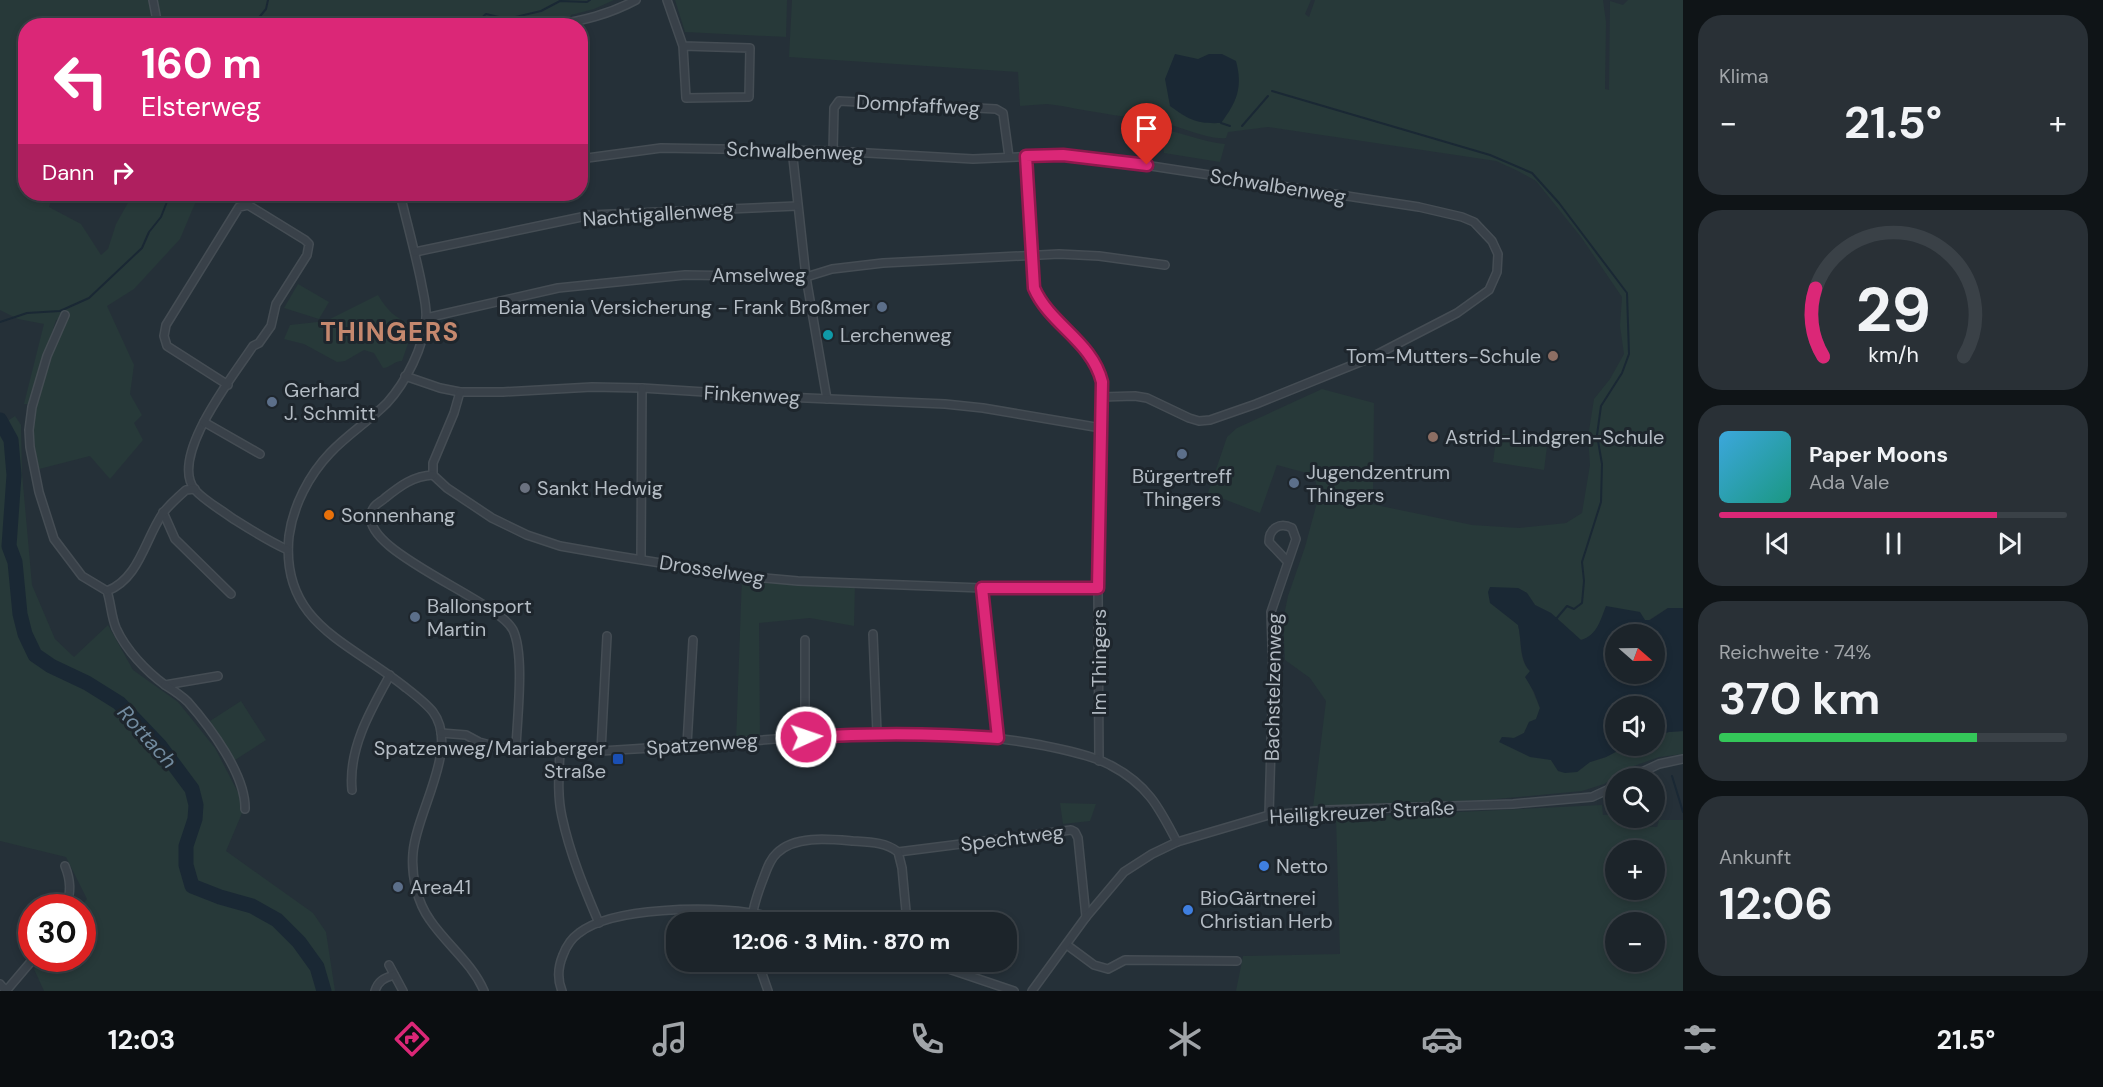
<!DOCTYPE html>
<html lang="de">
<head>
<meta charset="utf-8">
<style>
	body { margin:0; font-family:"DM Sans",sans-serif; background:#293036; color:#f1f3f6; height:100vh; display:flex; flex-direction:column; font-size:22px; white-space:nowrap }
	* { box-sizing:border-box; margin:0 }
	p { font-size:20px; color:#a0a4a8 }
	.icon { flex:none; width:33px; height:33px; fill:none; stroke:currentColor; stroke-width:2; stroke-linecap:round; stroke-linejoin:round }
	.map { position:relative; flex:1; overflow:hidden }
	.sheet { display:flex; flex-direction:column; gap:15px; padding:15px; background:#0f1417; width:420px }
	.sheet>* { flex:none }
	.top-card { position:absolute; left:18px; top:18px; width:570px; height:183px; border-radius:24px; box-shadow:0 3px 9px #0003,0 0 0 2px #3a4147; background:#db2777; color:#fff; overflow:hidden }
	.needle { width:39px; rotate:110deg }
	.fabs { position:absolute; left:1605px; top:624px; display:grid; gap:12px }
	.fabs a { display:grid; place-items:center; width:60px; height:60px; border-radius:50%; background:#1c242a; box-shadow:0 3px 9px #0003,0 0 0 2px #3a4147; font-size:30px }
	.speed { position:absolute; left:18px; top:894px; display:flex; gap:12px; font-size:30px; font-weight:700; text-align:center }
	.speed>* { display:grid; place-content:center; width:78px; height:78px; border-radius:50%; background:#1c242a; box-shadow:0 3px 9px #0003,0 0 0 2px #3a4147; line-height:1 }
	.speed .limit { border:9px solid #d22; background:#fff; color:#111 }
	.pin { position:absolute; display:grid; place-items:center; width:51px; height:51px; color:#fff; margin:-62px -26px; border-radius:50% 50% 50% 0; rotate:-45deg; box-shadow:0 0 6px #0007 }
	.pin .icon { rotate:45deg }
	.me { position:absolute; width:66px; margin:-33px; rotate:87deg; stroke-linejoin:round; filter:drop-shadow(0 0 4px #0008) }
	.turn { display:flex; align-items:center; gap:21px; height:126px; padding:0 24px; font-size:27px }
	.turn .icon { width:78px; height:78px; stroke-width:2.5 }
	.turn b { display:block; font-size:42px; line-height:51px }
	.then { display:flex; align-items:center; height:57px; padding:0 24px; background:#0003; gap:12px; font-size:22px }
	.big { font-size:45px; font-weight:700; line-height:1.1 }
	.sheet .widget { flex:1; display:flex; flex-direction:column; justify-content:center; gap:9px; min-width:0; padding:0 21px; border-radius:24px; background:#293036 }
	.sheet .dial { align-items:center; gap:0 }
	.dial svg { height:156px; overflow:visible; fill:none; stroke:#3a4147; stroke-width:7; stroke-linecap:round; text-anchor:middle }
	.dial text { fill:#f1f3f6; stroke:none }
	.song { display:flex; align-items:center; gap:18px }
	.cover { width:72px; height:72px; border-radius:9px; background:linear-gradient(135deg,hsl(200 70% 55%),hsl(170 70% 35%)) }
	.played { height:6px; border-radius:3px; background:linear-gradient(90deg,#db2777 80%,#3a4147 80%) }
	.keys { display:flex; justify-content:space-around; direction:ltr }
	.heat { display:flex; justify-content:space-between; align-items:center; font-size:33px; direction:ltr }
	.charge { height:9px; border-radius:4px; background:linear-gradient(90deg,#34c759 74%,#3a4147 0) }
	.trip { position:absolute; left:666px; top:912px; width:351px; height:60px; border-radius:24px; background:#1c242a; box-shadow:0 3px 9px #0003,0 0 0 2px #3a4147; font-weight:700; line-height:60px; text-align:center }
	.tabs { display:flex; height:96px; justify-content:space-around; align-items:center; background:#0b0e11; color:#a0a4a8 }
	.tabs .icon { width:42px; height:42px }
	.tabs .on { color:#db2777 }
	.tabs b { font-size:27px; color:#f1f3f6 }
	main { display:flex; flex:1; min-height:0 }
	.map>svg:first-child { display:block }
	.green { fill:#273939; fill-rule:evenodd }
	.water { fill:#1a2834; fill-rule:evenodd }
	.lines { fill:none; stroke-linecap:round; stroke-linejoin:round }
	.stream { stroke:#1a2834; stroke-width:2 }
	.river { stroke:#1a2834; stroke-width:15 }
	.minor-casing { stroke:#454d54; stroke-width:10 }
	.minor { stroke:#394149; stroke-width:7 }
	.route-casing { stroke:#8e194d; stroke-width:15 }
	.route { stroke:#db2777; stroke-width:10 }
	.service-dot { fill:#5c6f8a; stroke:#1e262d; stroke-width:2 }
	.culture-dot { fill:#0f9aa8; stroke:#1e262d; stroke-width:2 }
	.education-dot { fill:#8d6e63; stroke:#1e262d; stroke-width:2 }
	.worship-dot { fill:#6b7280; stroke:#1e262d; stroke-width:2 }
	.food-dot { fill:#e8710a; stroke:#1e262d; stroke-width:2 }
	.transit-dot { fill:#1a4fb4; stroke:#1e262d; stroke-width:2 }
	.shop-dot { fill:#3f7fe0; stroke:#1e262d; stroke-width:2 }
	.labels { text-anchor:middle; stroke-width:6; stroke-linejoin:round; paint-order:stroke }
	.street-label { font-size:20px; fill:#b4bcc4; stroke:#1e262d }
	.poi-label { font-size:20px; fill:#b4bcc4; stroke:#1e262d; text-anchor:start }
	.water-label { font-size:21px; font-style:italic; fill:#728b9f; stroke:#1e262d }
	.district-label { font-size:26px; font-weight:bold; letter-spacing:1.5px; fill:#c5886e; stroke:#1e262d }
</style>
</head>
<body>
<main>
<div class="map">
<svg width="1683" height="991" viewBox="0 0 1683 991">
	<rect width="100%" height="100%" fill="#253038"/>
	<g class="green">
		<path d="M 0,0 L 151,0 L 156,25 L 26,26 L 26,194 L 53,194 L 49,207 L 81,224 L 101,255 L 108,249 L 116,224 L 133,194 L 199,194 L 180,239 L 134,289 L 107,306 L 134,365 L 130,394 L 142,415 L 134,423 L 143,440 L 110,479 L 90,456 L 39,469 C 36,455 33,441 33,427 C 33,399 56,345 67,318 L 56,320 L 30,404 L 24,404 L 44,324 L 18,319 L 0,310 Z"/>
		<path d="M 155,0 L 614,0 L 594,9 L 571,15 L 569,26 L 160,25 Z"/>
		<path d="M 675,0 L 787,0 L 786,37 L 685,32 Z"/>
		<path d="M 792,0 L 1311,0 L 1305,14 L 1309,17 L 1315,0 L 1603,0 L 1606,22 L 1605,89 L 1609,90 L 1610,1 L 1623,5 L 1628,0 L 1683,0 L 1683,608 L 1668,608 L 1649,620 L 1597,629 L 1589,638 L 1581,640 L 1551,613 L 1535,605 L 1527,593 L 1518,588 L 1507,588 L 1512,619 L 1518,625 C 1522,640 1518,660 1530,671 L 1529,682 L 1540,708 L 1536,720 L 1529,722 L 1524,733 L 1514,738 L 1502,737 L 1500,741 L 1551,760 L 1558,770 L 1577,772 L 1590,762 L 1606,757 L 1627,746 L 1654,746 L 1655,733 L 1658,735 L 1669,732 L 1683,731 L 1683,754 L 1659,757 L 1634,766 L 1604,784 L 1582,791 L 1485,800 L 1313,807 L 1326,701 L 1310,678 L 1285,660 L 1283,620 L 1288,596 L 1305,547 L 1319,495 L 1314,475 L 1277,465 L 1260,513 L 1208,493 L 1227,437 L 1237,428 L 1322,389 L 1374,403 L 1373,498 L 1371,504 L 1472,525 L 1519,528 L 1566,523 L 1582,513 L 1590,465 L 1588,437 L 1594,399 L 1610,379 L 1624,354 L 1620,326 L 1622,297 L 1581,237 L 1536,181 L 1518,171 L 1496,161 L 1268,127 L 1228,132 L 1226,138 C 1207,140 1183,127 1163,123 C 1130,117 1096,113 1062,106 L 1047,104 L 1020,106 L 1018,72 L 789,57 Z"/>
		<path d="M 1162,129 C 1183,133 1204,142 1225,144 L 1220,162 L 1164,153 Z"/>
		<path d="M 298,284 L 329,302 L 319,319 L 284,308 Z"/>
		<path d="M 378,295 C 389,313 395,317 414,326 L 402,361 C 394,361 390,368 383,368 L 374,353 L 364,350 L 345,361 L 337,362 L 304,344 L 284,339 L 290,325 L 326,321 Z"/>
		<path d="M 15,416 L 21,425 L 22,473 L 32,585 L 55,639 L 74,657 L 108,625 L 133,670 L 178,702 L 215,748 L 245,806 L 226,851 L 313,913 L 326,932 L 335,991 L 44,991 L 34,969 L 42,959 L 82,958 L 82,908 L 80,907 L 87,899 L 66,857 L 0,841 L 0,431 L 7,437 L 9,420 Z"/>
		<path d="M 1497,433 L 1512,435 L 1512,440 L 1547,446 L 1544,470 L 1493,462 Z"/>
		<path d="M 742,576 L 855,583 L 854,626 L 810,618 L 759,623 L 760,740 L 736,742 Z"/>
		<path d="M 241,701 L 266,740 L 235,760 L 210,721 Z"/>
		<path d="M 1060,803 L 1096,804 L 1090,821 L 1063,824 Z"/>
		<path d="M 1602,805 L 1603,815 L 1615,815 L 1616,818 L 1633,818 L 1633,826 L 1657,827 L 1659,820 L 1683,820 L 1683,991 L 1236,991 L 1243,956 L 1340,954 L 1336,818 ZM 1616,850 L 1654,850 L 1654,890 L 1616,890 ZM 1616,922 L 1654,922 L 1654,962 L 1616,962 Z"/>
	</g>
	<g class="water">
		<path d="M 1175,54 L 1198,59 L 1209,54 L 1222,54 L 1236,61 C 1243,87 1237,102 1221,123 C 1197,124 1189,120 1170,106 L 1165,79 Z"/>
		<path d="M 1490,587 L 1518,588 L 1527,593 L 1535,605 L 1551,613 L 1581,640 C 1597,635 1600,621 1606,606 L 1640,612 L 1645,620 L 1650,620 L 1668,608 L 1683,608 L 1683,731 L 1669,732 L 1658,735 L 1655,733 L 1654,706 L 1616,706 L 1616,746 L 1627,746 L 1606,757 L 1590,762 L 1577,772 L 1565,773 L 1558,771 L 1551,760 L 1530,757 L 1499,742 L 1502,737 L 1514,738 L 1524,733 L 1529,722 L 1536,719 L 1540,708 L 1534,692 L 1525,677 L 1530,671 C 1519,660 1522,640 1518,625 L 1490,603 L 1488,592 ZM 1616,634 L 1654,634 L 1654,674 L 1616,674 Z"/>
	</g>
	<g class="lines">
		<g class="stream">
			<path d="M 252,26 L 266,9 L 268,0"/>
			<path d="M 365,26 L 376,20 L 393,26"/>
			<path d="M 472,26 L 486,14 L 507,19 L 541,11 L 560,1 L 587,2 L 590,0"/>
			<path d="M 1272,91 L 1490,155 L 1532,173 L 1559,203 L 1627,293 L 1629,354 L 1622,373 L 1601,406 L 1597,435 L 1602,464 L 1601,502 L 1582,562 L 1584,581 L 1582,603 L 1574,609 L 1567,606 L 1556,619"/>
			<path d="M 1221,123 L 1230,126"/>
			<path d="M 1242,126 L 1268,96"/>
			<path d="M 0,322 L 27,313 L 60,311 L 89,298 L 142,248 L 149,232 L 161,217 L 170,194"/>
			<path d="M 0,434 L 9,433"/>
			<path d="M 1657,743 L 1664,734"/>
			<path d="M 1672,776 L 1683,812"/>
		</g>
		<path class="river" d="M 0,420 L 11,440 L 14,475 L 9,546 L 15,562 L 20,614 L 25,634 L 35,655 L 51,666 L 87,683 L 119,703 L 160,746 L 192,789 L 196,805 L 195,819 L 186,846 L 186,865 L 192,886 L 220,897 L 252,906 L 277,920 L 299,942 L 317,967 L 324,991"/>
		<defs>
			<g id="minor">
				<path d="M 153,0 L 158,26"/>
				<path d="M 667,0 L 683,46 L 686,98 L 749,97 L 750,48 L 683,46"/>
				<path d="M 552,26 C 584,20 608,15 636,0"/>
				<path d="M 792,149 L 806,277 L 827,399"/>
				<path d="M 833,151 L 834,108 L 839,101 L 996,109 L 1003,113 L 1009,157"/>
				<path d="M 1026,156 L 1034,288 C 1050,325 1093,342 1102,382 L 1098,588 L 1099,761"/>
				<path d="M 580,159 L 661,148 L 833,151 L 973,159 L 1063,155 L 1125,162 L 1419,207 L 1462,217 L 1474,222 L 1492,241 L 1498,254 L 1497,272 L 1489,290 L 1457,313 L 1370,358 L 1256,404 L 1210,420 L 1199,421 L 1189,418 L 1147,398 L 1135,396 L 1101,397"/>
				<path d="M 377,194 C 388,200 398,196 410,194"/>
				<path d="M 400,194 C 407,223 415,252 421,281 C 423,293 427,306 426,318 C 424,347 406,382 387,403 C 369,421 347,435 330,453 C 309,475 293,506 289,536 C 280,623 349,642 405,687 C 414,694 426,703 433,712 C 460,748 416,812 413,853 C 411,875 417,902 430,920 C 447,945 472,963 484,991"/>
				<path d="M 415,252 L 591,215 L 797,206"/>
				<path d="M 65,315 L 47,356 L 32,407 L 29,430 L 30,447 L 39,492 L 54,539 L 82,576 L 107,591 C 111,603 111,616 116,628 C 126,650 146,671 165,685 L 218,676"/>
				<path d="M 426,318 L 558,288 L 685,275 L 806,277 L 832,269 L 883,263 L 1059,254 L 1099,256 L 1165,265"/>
				<path d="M 405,376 L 440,388 L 460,392 L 503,392 L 592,387 L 642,388 L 784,397 L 945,404 L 983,408 L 1101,428"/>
				<path d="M 228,385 L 167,346 L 164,336 L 166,325 L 239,207 L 248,205 L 305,240 L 309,244 L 307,255 L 276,304 L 271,326 L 259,343 L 253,346 C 234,375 168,457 195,490 C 205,501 220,509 232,518 C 251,530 268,541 288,550"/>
				<path d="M 460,392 L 454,413 L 433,463 L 433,475 L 447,488 L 492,518 L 527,535 L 560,546 L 617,556 L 742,576 L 798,581 L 982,588 L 1098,588"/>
				<path d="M 204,422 L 260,454"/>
				<path d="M 433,475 C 413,476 400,486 385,498 C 382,501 377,503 374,507 C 346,547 497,598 513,630 C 525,655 517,719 516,748"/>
				<path d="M 163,512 L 175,539 L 231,594"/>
				<path d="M 641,559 L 642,388"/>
				<path d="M 982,588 L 998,738"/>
				<path d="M 107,591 C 139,579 145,539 163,513 C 169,505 178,497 186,490 L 195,489"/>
				<path d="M 873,634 L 877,733"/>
				<path d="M 805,640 L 805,737"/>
				<path d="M 165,685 C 173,690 182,696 188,702 C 210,727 246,775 245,809"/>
				<path d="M 441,733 L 466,735 L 479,742 L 501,748 L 601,751 C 651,748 701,745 751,741 C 847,733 945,727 1041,745 C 1061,749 1092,755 1110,765 C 1147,784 1159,807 1177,842"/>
				<path d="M 687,745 L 693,640"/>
				<path d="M 560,751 C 559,773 557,795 562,817 C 570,854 584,888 599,923"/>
				<path d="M 601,751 L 607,636"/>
				<path d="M 1629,778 L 1659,764 L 1683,759"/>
				<path d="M 352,790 C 348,749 370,711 390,675"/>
				<path d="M 1269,815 L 1273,675 L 1271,612 L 1296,539 L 1292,528 C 1280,522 1269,528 1269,542 L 1287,561"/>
				<path d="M 898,852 L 1071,830 L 1075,832 L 1078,838 L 1086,917"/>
				<path d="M 65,866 C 71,881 71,892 66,908"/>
				<path d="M 751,922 C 753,908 757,895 762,882 C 766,872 769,860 777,853 C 795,835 830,839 853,841 C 869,842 886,842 898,852 L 902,868 L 907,922"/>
				<path d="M 1067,945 L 1094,965 L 1108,969 L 1125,960 L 1237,961"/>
				<path d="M 758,962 L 768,991"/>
				<path d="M 928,962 L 1014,991"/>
				<path d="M 389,965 L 403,991"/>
				<path d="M 0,984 L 6,991"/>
				<path d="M 6,991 L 34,958"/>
				<path d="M 375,991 C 378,981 384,978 394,975"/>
				<path d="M 562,991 C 557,979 558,967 563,955 C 566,947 572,938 579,933 C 614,906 709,907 751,913 C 763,914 776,919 787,922"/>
				<path d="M 1032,991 L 1086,917 L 1124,872 L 1152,854 L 1177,842 L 1269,815 L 1328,810 L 1513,804 L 1592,797 L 1616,786"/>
			</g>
		</defs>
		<use href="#minor" class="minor-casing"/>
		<use href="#minor" class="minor"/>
	</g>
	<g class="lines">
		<defs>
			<path id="route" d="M 806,737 C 870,733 933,733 998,738 L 982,588 L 1098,588 L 1102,382 C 1092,341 1050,325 1034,288 L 1026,156 L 1063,155 L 1147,165"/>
		</defs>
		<use href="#route" class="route-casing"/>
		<use href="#route" class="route"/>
	</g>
	<g class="service-dot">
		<circle cx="882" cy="307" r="6"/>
		<circle cx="272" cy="402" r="6"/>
		<circle cx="1182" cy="454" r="6"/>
		<circle cx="1294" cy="483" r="6"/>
		<circle cx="415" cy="617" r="6"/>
		<circle cx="398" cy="887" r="6"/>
	</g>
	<circle class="culture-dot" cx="828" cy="335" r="6"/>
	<g class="education-dot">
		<circle cx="1553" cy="356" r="6"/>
		<circle cx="1433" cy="437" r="6"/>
	</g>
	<circle class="worship-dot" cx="525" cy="488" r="6"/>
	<circle class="food-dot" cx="329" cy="515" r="6"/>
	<rect class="transit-dot" x="612" y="753" width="12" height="12" rx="3"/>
	<g class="shop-dot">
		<circle cx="1264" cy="866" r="6"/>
		<circle cx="1188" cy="910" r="6"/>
	</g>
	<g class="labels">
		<g class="street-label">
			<text transform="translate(918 105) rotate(3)" y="7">Dompfaffweg</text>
			<text transform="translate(795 151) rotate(2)" y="7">Schwalbenweg</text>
			<text transform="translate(1278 186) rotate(9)" y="7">Schwalbenweg</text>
			<text transform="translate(658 214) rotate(-4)" y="7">Nachtigallenweg</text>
			<text x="759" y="282">Amselweg</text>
			<text transform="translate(752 395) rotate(3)" y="7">Finkenweg</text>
			<text transform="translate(712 570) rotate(9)" y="7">Drosselweg</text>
			<text transform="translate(1099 662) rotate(-90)" y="7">Im Thingers</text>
			<text transform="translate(1273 687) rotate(-89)" y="7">Bachstelzenweg</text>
			<text transform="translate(702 744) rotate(-4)" y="7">Spatzenweg</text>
			<text transform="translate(1362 812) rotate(-3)" y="7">Heiligkreuzer Straße</text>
			<text transform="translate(1012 838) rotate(-7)" y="7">Spechtweg</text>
		</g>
		<g class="poi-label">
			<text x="870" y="314" text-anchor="end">Barmenia Versicherung - Frank Broßmer</text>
			<text x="840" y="342">Lerchenweg</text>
			<text x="1541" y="363" text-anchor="end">Tom-Mutters-Schule</text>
			<text x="284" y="397">Gerhard<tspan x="284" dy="23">J. Schmitt</tspan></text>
			<text x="1445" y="444">Astrid-Lindgren-Schule</text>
			<text x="1306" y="479">Jugendzentrum<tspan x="1306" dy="23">Thingers</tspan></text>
			<text x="1182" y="483" text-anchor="middle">Bürgertreff<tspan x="1182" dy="23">Thingers</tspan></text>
			<text x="537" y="495">Sankt Hedwig</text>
			<text x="341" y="522">Sonnenhang</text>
			<text x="427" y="613">Ballonsport<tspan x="427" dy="23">Martin</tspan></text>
			<text x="606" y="755" text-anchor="end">Spatzenweg/Mariaberger<tspan x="606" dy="23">Straße</tspan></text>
			<text x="1276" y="873">Netto</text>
			<text x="410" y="894">Area41</text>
			<text x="1200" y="905">BioGärtnerei<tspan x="1200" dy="23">Christian Herb</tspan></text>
		</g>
		<g class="water-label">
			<text transform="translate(147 737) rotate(48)" y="7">Rottach</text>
		</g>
		<g class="district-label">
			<text x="390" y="341">THINGERS</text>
		</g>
	</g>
</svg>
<div class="fabs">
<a><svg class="needle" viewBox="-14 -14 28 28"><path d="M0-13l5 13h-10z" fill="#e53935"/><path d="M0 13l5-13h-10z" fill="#a0a4a8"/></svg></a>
<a><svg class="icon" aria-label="sound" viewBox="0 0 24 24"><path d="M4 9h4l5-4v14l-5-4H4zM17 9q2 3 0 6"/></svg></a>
<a><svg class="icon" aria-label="search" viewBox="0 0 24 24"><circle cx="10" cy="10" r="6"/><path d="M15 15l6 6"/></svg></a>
<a>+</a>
<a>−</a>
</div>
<div class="speed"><div class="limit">30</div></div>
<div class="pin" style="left:1147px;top:165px;background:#d93025"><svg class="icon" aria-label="arrive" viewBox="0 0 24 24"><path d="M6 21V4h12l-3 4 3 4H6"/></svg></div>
<svg class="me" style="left:806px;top:737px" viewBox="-20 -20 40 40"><circle r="17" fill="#db2777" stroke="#fff" stroke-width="3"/><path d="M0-11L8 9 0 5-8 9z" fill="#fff"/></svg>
<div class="trip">12:06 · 3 Min. · 870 m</div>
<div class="top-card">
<div class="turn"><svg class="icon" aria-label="left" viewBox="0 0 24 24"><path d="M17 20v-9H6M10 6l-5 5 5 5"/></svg><div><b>160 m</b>Elsterweg</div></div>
<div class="then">Dann<svg class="icon" aria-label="right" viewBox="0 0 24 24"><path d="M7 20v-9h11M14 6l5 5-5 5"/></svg></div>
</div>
</div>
<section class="sheet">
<div class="widget"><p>Klima</p>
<div class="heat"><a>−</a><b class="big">21.5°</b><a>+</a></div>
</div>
<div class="widget dial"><svg viewBox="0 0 100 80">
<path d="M14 69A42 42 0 1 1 86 69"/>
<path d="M14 69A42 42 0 0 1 10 34" stroke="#db2777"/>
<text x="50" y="56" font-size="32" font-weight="700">29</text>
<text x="50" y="72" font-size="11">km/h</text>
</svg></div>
<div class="widget">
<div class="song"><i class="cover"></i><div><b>Paper Moons</b><p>Ada Vale</p></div></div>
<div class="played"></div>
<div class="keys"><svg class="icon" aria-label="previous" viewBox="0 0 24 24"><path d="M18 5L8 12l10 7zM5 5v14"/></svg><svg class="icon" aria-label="pause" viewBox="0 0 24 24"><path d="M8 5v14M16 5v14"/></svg><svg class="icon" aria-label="next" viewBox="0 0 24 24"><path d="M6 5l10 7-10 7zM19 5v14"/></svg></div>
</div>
<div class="widget"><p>Reichweite · 74%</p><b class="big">370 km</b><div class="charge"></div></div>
<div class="widget"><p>Ankunft</p><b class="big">12:06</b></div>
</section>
</main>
<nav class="tabs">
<b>12:03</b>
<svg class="icon on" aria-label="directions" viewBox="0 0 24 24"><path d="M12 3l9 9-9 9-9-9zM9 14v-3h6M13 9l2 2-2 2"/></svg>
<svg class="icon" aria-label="music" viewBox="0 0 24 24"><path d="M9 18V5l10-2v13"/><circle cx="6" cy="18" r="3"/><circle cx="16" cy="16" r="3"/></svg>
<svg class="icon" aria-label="phone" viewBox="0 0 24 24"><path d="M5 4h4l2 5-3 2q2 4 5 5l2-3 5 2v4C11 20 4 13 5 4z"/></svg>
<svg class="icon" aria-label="climate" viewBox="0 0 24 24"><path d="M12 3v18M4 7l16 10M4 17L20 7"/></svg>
<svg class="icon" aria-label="car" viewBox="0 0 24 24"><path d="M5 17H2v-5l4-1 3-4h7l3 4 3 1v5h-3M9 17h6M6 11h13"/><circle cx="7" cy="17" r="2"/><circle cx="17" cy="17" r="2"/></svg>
<svg class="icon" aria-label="filters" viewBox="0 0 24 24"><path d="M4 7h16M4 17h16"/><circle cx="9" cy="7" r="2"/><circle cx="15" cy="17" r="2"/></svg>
<b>21.5°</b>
</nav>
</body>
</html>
